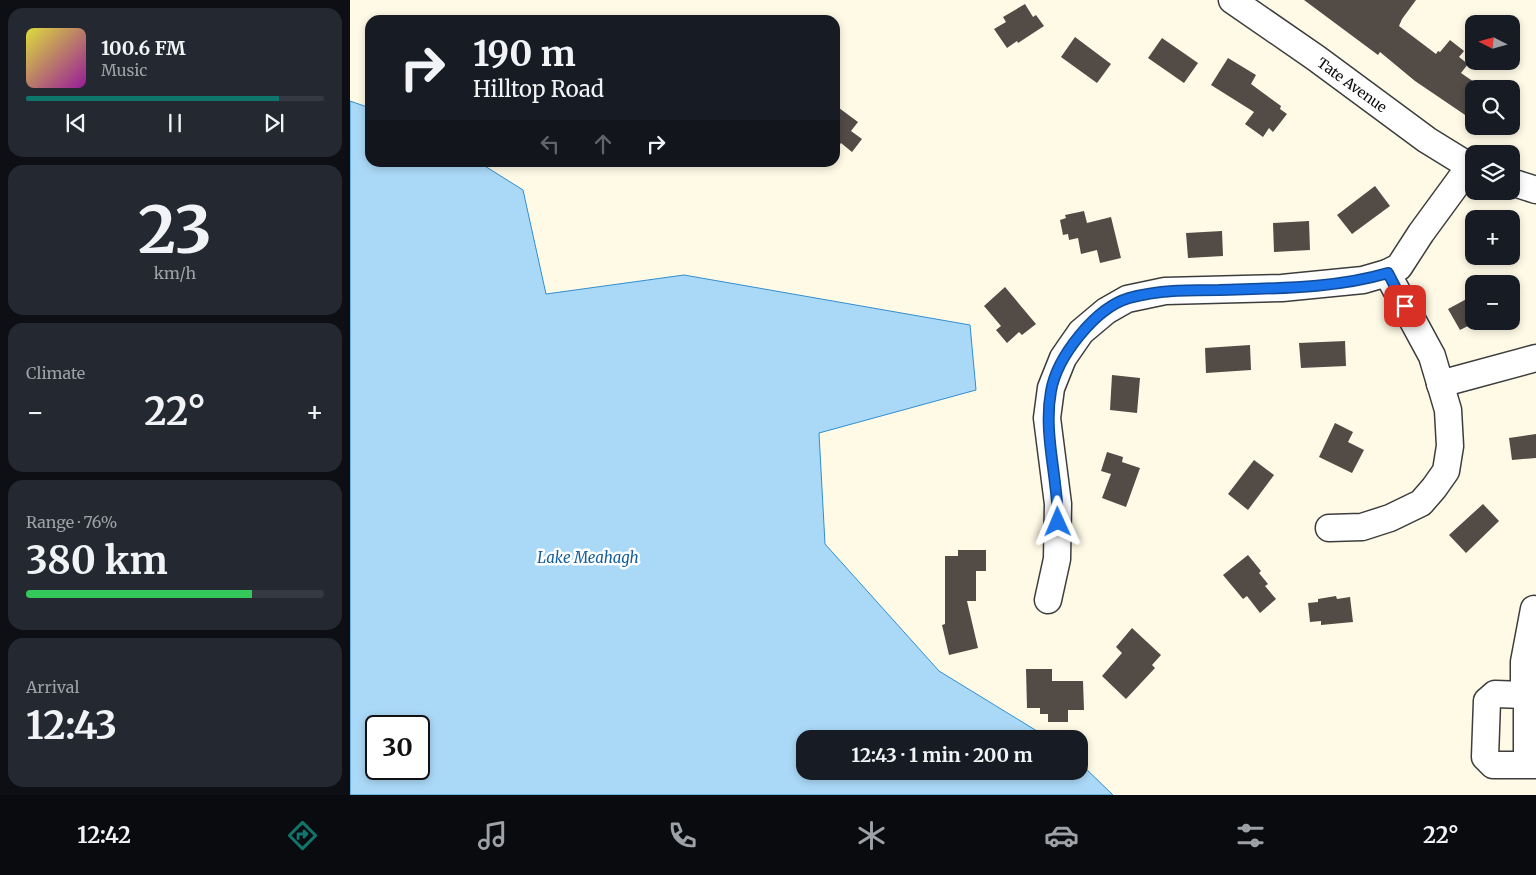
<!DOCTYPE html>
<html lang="en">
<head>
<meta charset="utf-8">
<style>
	body { margin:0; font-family:Merriweather,serif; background:#242831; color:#f1f3f6; height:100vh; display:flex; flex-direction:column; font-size:19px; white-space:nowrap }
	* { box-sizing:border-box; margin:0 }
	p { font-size:16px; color:#9ea1a6 }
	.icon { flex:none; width:28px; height:28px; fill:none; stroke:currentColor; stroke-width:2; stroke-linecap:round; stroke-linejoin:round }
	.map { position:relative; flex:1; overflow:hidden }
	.panel { display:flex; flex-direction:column; gap:8px; padding:8px; background:#0d0f14; width:350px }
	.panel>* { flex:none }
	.top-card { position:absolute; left:15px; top:15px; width:475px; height:152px; border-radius:15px; box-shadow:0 2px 8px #0003; background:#171b24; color:#f1f3f6; overflow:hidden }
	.needle { width:32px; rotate:276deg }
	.fabs { position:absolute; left:1115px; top:15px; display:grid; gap:10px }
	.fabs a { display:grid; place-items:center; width:55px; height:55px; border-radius:10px; background:#171b24; box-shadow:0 2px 8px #0003; font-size:25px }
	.speed { position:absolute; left:15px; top:715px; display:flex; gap:10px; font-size:25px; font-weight:700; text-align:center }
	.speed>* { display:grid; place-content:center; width:65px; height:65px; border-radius:50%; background:#171b24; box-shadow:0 2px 8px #0003; line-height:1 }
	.speed .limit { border:2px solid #111; border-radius:8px; background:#fff; color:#111 }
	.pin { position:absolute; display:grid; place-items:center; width:42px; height:42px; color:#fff; margin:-21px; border-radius:10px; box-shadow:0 2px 8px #0006 }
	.me { position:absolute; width:55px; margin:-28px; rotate:359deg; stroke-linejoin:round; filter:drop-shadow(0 0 4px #0008) }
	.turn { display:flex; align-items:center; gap:18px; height:105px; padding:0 25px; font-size:22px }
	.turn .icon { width:65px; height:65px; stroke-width:2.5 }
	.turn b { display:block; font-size:35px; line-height:42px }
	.lanes { display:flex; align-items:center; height:48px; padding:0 25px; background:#0003; justify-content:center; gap:25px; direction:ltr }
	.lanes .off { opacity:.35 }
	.big { font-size:38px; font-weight:700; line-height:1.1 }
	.panel .widget { flex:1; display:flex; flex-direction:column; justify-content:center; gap:8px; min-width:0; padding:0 18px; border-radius:15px; background:#242831 }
	.panel .dial { align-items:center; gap:0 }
	.dial b { font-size:65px; line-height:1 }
	.song { display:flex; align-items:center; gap:15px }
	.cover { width:60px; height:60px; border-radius:8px; background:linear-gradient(135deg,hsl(60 70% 55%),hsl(300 70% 35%)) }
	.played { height:5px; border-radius:2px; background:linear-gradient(90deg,#0f766e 85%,#363941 85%) }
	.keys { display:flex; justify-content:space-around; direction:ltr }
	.heat { display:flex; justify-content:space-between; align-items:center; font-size:28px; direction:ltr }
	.charge { height:8px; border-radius:4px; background:linear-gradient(90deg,#34c759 76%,#363941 0) }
	.trip { position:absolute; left:446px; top:730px; width:292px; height:50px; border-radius:15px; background:#171b24; box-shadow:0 2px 8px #0003; font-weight:700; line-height:50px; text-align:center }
	.tabs { display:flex; height:80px; justify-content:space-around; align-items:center; background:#090b0e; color:#9ea1a6 }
	.tabs .icon { width:35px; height:35px }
	.tabs .active { color:#0f766e }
	.tabs b { font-size:22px; color:#f1f3f6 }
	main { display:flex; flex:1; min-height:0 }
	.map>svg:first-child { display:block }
	.water { fill:#aad9f7; stroke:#308ecf; fill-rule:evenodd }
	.building { fill:#524b46 }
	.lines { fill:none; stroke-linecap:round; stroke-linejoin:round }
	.minor-casing { stroke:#3d3d3d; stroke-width:29 }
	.minor { stroke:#fff; stroke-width:26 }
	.route-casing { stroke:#114b97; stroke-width:12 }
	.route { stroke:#1a73e8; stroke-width:9 }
	.labels { text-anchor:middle; stroke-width:5; stroke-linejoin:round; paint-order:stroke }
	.street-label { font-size:14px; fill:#0a0a0a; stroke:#fff }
	.water-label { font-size:15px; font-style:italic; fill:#125e9c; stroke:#fff }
</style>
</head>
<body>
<main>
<section class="panel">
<div class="widget">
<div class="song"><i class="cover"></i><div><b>100.6 FM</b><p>Music</p></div></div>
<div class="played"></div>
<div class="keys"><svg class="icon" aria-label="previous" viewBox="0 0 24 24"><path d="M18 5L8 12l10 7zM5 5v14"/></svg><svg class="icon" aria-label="pause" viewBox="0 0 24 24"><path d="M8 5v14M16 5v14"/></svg><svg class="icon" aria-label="next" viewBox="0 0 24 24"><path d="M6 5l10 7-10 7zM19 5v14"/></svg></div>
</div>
<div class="widget dial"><b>23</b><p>km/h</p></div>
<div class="widget"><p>Climate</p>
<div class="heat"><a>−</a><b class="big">22°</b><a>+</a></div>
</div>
<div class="widget"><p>Range · 76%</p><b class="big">380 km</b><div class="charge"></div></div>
<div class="widget"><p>Arrival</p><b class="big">12:43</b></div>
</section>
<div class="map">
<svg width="1186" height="795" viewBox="0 0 1186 795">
	<rect width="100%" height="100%" fill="#fffae6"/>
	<path class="water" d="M 0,101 L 20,108 L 20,162 L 130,163 L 173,190 L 196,294 L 334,275 L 620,325 L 626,390 L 469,433 L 475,544 L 589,671 L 700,739 L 455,739 L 455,771 L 730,771 L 730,763 L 763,795 L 0,795 ZM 69,726 L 69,769 L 26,769 L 26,726 Z"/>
	<g class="building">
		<path d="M 954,0 L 1066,0 L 1052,19 L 1049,26 L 1086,54 L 1088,51 L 1090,52 L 1100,40 L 1114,51 L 1109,57 L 1118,64 L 1111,73 L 1124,82 L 1124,121 L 1065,81 L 1030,52 L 1028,55 Z"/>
		<path d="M 675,4 L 683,17 L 686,15 L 694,26 L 668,43 L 667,41 L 657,48 L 644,29 L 656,22 L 653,17 Z"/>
		<path d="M 725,37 L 761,64 L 747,83 L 711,57 Z"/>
		<path d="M 812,38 L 848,63 L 834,83 L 798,58 Z"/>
		<path d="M 878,58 L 906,75 L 901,84 L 931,106 L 930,109 L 937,114 L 923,132 L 919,128 L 913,137 L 895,124 L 904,112 L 861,85 Z"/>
		<path d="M 485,105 L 508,122 L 501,131 L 512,139 L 502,152 L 491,143 L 485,151 Z"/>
		<path d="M 1025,186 L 1040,206 L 1002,234 L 987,215 Z"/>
		<path d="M 734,211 L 737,223 L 761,217 L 771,258 L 750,263 L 747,250 L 731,254 L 728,238 L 719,240 L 718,234 L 713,235 L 710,220 L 716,218 L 715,215 Z"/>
		<path d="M 959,221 L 960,250 L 924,252 L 923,223 Z"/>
		<path d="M 872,231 L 873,256 L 838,258 L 836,233 Z"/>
		<path d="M 655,287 L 686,324 L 672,335 L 669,332 L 657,343 L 646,330 L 651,326 L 634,306 Z"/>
		<path d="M 1124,295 L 1124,323 L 1110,330 L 1098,309 Z"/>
		<path d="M 995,341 L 996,366 L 951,368 L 949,343 Z"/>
		<path d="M 900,345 L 901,370 L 856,373 L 855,348 Z"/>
		<path d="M 762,375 L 790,378 L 787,413 L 760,410 Z"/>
		<path d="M 985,423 L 1003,432 L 998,442 L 1014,450 L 1002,473 L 969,457 Z"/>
		<path d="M 1186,434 L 1186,458 L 1162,460 L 1159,438 Z"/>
		<path d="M 757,452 L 773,457 L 772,462 L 790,468 L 776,507 L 752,498 L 761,474 L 751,471 Z"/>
		<path d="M 904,460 L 924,475 L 898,510 L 878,494 Z"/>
		<path d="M 1133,504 L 1149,521 L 1116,553 L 1099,535 Z"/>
		<path d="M 608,550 L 636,550 L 636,571 L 626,571 L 626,601 L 617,601 L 628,648 L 599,655 L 592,625 L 595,624 L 595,556 L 608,556 Z"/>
		<path d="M 898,555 L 911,571 L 909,573 L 918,584 L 915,586 L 926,599 L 910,613 L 897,596 L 893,599 L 873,575 Z"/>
		<path d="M 986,596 L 987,599 L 1000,597 L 1003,622 L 971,625 L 971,621 L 960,622 L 958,603 L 968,602 L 968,599 Z"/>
		<path d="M 782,628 L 811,655 L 802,665 L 805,668 L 776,699 L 752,676 L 772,653 L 766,647 Z"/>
		<path d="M 676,669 L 702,669 L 702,681 L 733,681 L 734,710 L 718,710 L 718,722 L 698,722 L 698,714 L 690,714 L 690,708 L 677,708 Z"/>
	</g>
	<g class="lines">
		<defs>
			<g id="minor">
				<path d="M 882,0 L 966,58 L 1077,140 L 1124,169"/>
				<path d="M 1161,182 L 1186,190"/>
				<path d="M 1090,384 L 1186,358"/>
				<path d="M 979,528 L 1012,527 L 1040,518 L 1071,503 L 1084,488 L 1096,471 L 1100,446 L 1098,410 L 1082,356 L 1037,273"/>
				<path d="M 698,600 L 707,559 L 708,504 L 697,418 L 701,388 L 713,358 L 731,332 L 756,311 L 777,299 L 815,291 L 932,288 L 1013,280 L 1037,273 L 1049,267 L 1071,233 L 1120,166"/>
				<path d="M 1174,695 L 1174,662 L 1184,609"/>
				<path d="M 1177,765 L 1177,701 L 1174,695 L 1145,694 L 1137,701 L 1135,757 L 1143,765 L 1186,765"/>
			</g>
		</defs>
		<use href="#minor" class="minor-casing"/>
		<use href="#minor" class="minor"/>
	</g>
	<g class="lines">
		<defs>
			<path id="route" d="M 708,522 C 708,478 693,434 701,391 C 707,357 745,308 779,298 C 808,290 838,290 869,290 C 925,288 983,289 1038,273 L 1055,306"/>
		</defs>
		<use href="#route" class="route-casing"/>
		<use href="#route" class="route"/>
	</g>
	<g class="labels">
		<g class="street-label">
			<text transform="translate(1002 85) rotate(36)" y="5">Tate Avenue</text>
		</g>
		<g class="water-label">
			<text x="238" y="563">Lake Meahagh</text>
		</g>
	</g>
</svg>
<div class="fabs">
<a><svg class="needle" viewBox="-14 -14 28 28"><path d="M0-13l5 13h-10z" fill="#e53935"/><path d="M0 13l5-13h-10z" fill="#9ea1a6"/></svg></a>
<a><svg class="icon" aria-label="search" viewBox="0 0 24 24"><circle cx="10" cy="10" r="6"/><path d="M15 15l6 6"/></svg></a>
<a><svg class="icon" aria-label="layers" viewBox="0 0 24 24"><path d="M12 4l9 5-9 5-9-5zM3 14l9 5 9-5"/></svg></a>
<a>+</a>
<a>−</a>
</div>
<div class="speed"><div class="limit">30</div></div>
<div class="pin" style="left:1055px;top:306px;background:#d93025"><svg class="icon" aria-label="arrive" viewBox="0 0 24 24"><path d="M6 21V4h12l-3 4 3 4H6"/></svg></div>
<svg class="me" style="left:708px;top:522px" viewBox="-20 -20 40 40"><path d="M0-17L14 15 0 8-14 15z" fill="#1a73e8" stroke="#fff" stroke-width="4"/></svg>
<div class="trip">12:43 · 1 min · 200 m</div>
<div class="top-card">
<div class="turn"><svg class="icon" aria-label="right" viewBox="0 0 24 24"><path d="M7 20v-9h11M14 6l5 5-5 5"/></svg><div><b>190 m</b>Hilltop Road</div></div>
<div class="lanes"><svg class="icon off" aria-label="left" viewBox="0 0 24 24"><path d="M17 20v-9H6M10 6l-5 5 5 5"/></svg><svg class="icon off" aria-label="ahead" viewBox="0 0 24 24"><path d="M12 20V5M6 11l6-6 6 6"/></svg><svg class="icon" aria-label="right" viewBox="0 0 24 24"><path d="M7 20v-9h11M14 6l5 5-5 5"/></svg></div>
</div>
</div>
</main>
<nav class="tabs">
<b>12:42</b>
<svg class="icon active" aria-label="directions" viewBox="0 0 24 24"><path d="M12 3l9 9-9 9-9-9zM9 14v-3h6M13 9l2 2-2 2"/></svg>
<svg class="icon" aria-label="music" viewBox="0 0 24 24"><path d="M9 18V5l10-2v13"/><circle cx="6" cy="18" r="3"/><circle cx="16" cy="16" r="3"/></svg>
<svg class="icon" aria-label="phone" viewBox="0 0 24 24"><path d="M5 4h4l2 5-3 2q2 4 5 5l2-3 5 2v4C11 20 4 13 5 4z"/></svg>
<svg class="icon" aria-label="climate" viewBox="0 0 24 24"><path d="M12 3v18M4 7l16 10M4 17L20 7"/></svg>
<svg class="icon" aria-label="car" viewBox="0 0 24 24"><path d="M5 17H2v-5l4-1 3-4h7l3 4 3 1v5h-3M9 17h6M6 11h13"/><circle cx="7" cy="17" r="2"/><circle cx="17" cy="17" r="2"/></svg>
<svg class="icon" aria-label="filters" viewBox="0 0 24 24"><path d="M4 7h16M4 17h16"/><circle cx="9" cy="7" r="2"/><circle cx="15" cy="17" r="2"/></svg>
<b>22°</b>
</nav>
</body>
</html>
